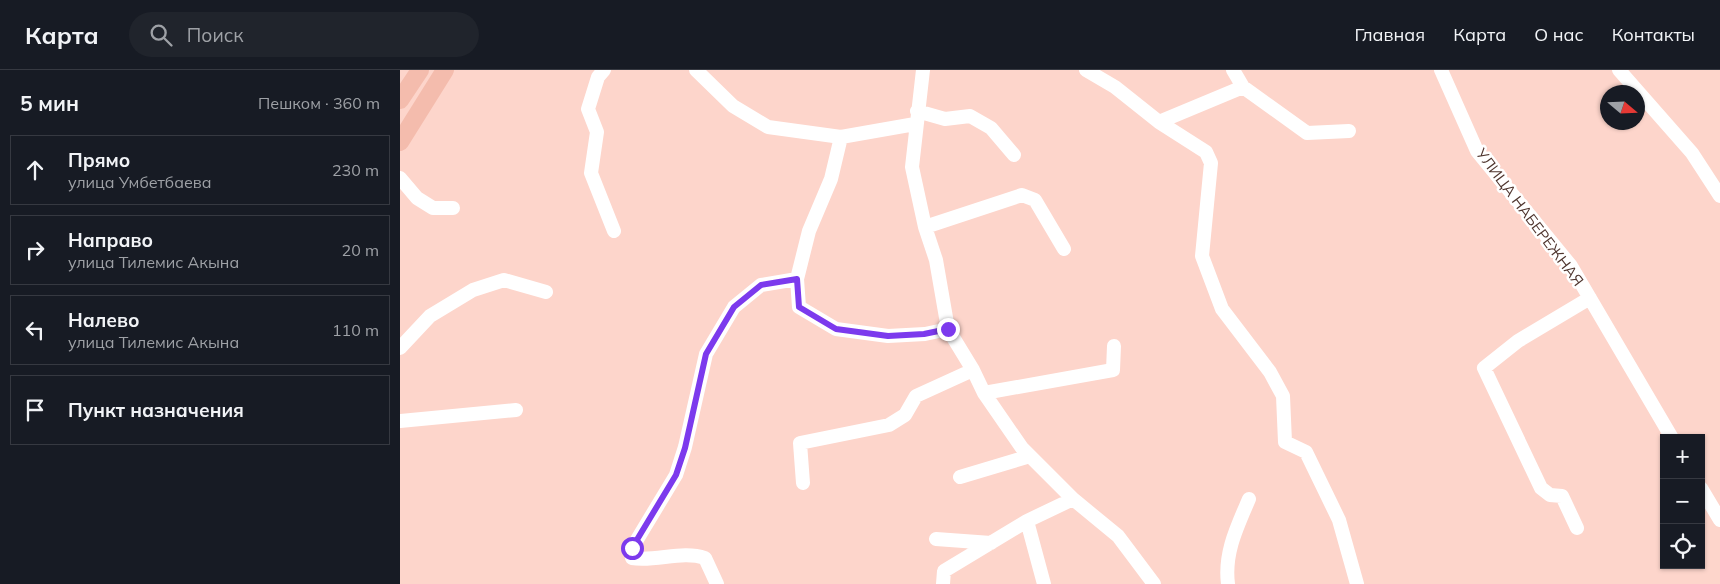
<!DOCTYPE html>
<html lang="ru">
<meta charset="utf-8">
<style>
body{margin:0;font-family:Mulish,sans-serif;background:#20242c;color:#f1f3f6}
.controls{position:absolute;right:15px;bottom:15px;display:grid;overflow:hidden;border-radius:0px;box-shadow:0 1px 4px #0004}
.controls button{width:45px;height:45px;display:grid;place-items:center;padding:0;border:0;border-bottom:1px solid #363941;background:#171b24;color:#f1f3f6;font:25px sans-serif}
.compass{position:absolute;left:1200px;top:15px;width:45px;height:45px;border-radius:50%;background:#171b24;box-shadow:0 1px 4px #0004;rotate:109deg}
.stop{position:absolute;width:15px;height:15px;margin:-11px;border:4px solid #7c3aed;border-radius:50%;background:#fff}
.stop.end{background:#7c3aed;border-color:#fff;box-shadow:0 1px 5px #0008}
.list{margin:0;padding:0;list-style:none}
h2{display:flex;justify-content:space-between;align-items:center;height:65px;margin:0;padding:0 20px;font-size:21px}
h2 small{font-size:16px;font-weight:400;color:#9ea1a6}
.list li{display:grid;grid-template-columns:32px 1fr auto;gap:15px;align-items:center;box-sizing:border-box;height:70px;margin:0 10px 10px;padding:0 10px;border:1px solid #363941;border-radius:0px}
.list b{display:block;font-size:19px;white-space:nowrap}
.list p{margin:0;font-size:16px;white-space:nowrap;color:#9ea1a6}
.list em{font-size:16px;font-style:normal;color:#9ea1a6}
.icon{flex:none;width:28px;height:28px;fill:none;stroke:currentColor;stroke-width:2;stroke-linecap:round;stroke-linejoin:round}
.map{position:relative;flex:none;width:1320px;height:514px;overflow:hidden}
header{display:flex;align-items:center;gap:30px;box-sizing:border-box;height:70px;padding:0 25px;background:#171b24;border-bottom:1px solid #363941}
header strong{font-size:24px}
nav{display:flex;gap:28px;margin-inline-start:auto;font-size:18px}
.search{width:350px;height:45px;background:#20242c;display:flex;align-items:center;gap:12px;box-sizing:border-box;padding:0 18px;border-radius:28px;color:#9ea1a6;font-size:19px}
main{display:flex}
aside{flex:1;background:#171b24}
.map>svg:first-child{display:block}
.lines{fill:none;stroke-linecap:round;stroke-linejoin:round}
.minor{stroke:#fff;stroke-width:14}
.major{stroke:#f4bcad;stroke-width:18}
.route{stroke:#7c3aed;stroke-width:6}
.labels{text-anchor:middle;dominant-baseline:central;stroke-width:5;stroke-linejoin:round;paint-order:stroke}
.street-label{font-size:15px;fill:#4f352e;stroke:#fff}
</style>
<header>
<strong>Карта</strong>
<div class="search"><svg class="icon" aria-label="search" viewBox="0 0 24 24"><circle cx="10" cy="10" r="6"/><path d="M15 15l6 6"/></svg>Поиск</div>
<nav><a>Главная</a><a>Карта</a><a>О нас</a><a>Контакты</a></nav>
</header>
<main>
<aside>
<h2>5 мин<small>Пешком · 360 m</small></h2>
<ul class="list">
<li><svg class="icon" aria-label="ahead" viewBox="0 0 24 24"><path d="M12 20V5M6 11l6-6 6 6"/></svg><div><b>Прямо</b><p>улица Умбетбаева</p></div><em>230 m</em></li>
<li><svg class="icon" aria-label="right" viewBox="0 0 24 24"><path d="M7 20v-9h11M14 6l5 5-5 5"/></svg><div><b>Направо</b><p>улица Тилемис Акына</p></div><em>20 m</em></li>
<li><svg class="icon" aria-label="left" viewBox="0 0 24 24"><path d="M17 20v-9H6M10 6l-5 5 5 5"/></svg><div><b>Налево</b><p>улица Тилемис Акына</p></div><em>110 m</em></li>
<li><svg class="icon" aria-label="arrive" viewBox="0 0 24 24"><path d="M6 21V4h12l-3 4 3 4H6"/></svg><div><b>Пункт назначения</b></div></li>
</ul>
</aside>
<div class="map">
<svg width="1320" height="514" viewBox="0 0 1320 514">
<rect width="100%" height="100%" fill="#fdd5cb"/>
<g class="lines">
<path class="minor" d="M204 0 198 7 188 39 197 62 191 103 214 161
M296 0 333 36 368 57 441 67
M523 0 512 97 525 157 536 190 548 259 573 300 584 323 622 378 673 429 718 466 754 514
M686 0 715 17 759 52 806 82 811 93 802 186 822 239 870 302 883 326 885 372 906 382 939 450 957 514
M833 0 843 17 907 63 949 61
M1041 0 1077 81 1171 196 1272 368
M1219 0 1292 83 1320 126
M517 41 545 49 570 46 591 58 614 85
M759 52 843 17
M515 54 441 67 431 109 409 161 397 209 399 237 436 259 488 266 525 264 548 259
M0 108 17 128 33 138H53
M525 157 622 125 635 130 664 179
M0 278 30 246 73 220 104 210 146 222
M584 323 713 300 714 276
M0 351 116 340
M560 407 630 386
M403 413 400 373 489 355 505 345 516 326 573 300
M1301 418 1320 450
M627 451 644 514
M1177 458 1162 426 1150 425 1141 418 1084 298 1118 271 1190 228
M536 469 591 473
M317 514 305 488C282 480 256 492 232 488V478L276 405 285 377 306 284 334 237 361 215 397 209
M543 514 544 501 627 451 673 429
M828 514C824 483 837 457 849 429"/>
<path class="major" d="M0 30 20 0
M0 72 45 0"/>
</g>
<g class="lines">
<path class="route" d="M232 478 276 405 285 378 306 284 334 237 361 215 397 209 399 237 436 259 488 266 524 264 548 259"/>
</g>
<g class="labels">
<g class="street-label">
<text transform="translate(1130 147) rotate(53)">УЛИЦА НАБЕРЕЖНАЯ</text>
</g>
</g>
</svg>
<div class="controls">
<button>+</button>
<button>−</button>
<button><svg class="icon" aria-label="locate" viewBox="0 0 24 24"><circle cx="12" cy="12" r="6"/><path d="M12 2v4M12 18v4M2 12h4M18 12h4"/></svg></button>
</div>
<svg class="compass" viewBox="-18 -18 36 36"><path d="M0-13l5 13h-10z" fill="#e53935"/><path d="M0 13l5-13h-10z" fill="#9ea1a6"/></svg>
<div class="stop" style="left:232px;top:478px"></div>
<div class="stop end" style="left:548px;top:259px"></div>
</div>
</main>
